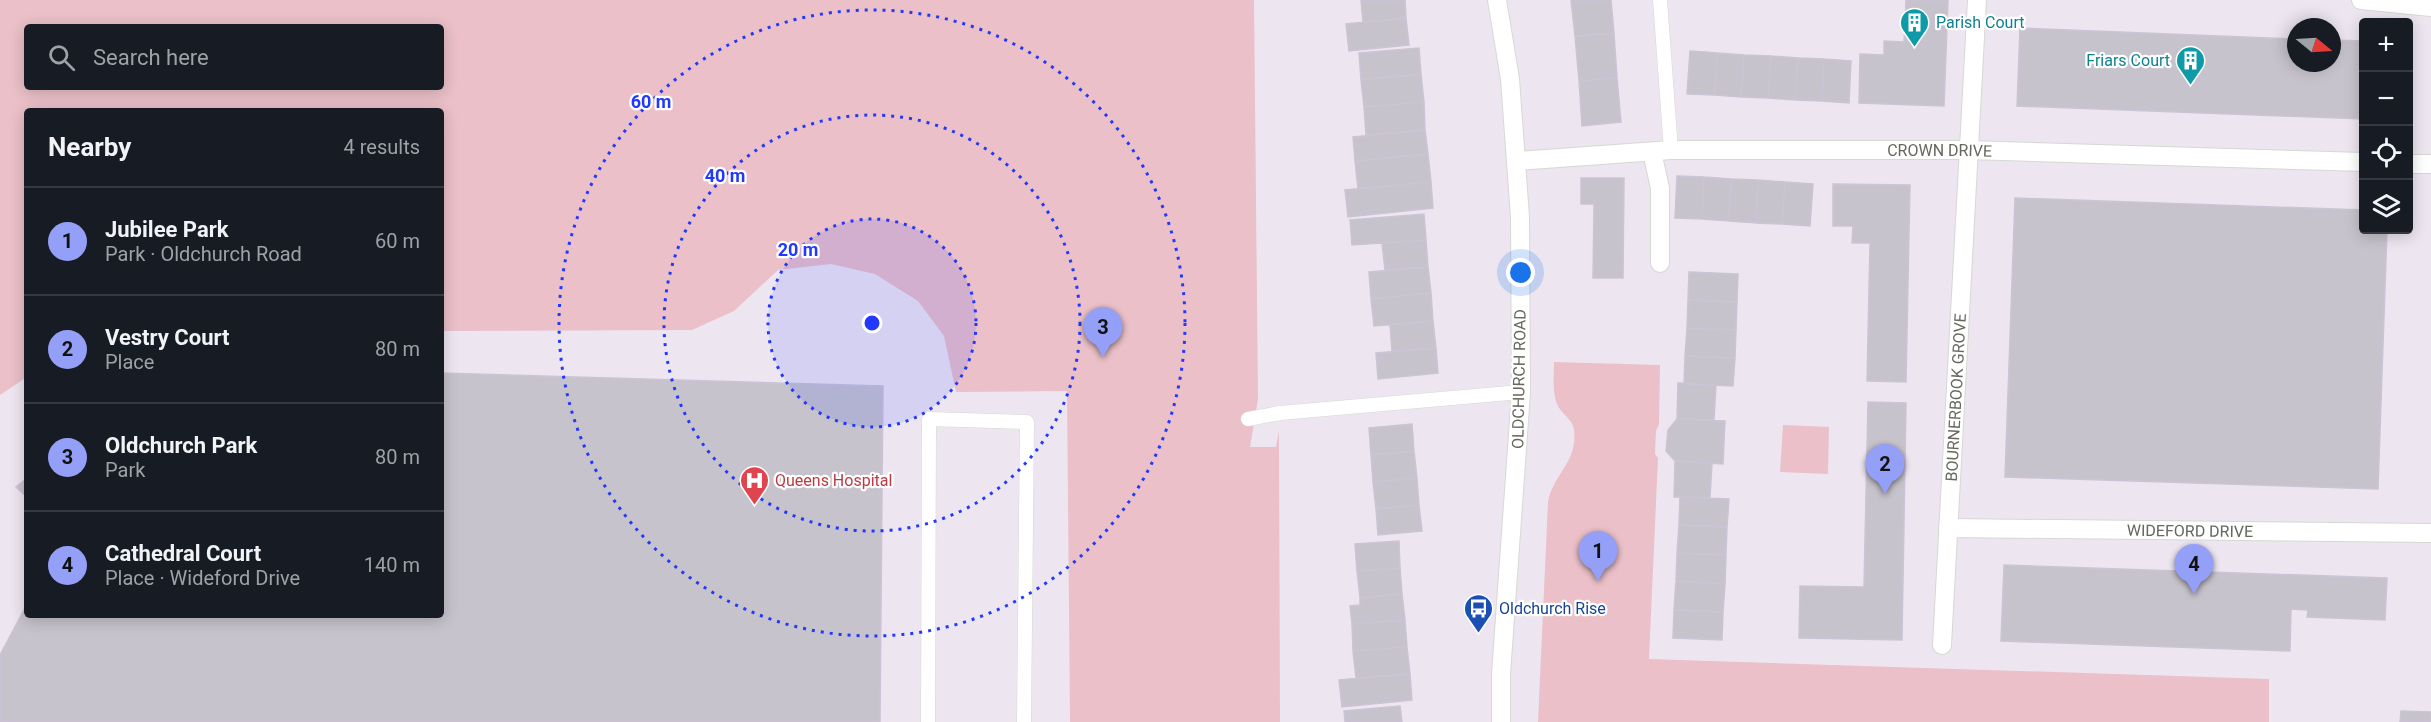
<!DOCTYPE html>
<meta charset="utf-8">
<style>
body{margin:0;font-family:Roboto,sans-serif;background:#242831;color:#f1f3f6}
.controls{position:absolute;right:18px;top:18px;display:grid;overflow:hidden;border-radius:6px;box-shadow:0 3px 15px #0003}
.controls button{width:54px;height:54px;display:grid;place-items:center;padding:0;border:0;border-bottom:2px solid #363941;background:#171b24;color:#f1f3f6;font:30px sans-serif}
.compass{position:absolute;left:2287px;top:18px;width:54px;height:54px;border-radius:50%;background:#171b24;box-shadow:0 3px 15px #0003;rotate:108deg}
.you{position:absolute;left:1521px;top:273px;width:21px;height:21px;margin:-15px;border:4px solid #fff;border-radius:50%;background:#1a73e8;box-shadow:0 0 0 9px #1a73e833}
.badge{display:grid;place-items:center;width:39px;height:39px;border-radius:50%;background:#949ff8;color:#111;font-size:20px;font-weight:700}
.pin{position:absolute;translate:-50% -50px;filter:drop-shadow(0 2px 3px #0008)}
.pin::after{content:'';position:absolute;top:32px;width:21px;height:18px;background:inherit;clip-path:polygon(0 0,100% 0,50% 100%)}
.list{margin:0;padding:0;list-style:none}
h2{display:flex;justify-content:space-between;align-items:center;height:78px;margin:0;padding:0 24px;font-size:26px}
h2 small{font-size:20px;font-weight:400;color:#9ea1a6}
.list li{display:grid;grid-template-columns:39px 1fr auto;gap:18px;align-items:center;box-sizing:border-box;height:108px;padding:0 24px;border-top:2px solid #363941}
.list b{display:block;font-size:22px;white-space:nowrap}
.list p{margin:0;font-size:20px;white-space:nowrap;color:#9ea1a6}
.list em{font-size:20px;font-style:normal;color:#9ea1a6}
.icon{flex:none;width:33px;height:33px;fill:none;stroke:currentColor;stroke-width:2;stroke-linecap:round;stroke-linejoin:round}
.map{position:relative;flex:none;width:2431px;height:722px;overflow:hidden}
.search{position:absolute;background:#171b24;box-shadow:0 3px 15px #0003;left:24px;top:24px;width:420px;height:66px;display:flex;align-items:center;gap:15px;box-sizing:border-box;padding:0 21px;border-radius:6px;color:#9ea1a6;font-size:22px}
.panel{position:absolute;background:#171b24;box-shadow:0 3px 15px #0003;left:24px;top:108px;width:420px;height:510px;border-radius:6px}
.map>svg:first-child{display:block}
.green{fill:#ebc0c8;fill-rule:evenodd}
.building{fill:#c7c3cc;stroke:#cdc3d7;stroke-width:1.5}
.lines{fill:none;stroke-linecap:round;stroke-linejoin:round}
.lane-casing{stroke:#d5d9d1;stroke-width:15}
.street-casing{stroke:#d5d9d1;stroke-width:20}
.secondary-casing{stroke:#d6dad0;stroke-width:20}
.lane{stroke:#fff;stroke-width:14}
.street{stroke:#fff;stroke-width:18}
.secondary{stroke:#fff;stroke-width:18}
.ring{fill:none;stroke:#2239fb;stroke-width:3;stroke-dasharray:3 6}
.labels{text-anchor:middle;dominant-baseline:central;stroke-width:4.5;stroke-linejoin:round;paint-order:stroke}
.culture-label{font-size:16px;fill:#0d838f;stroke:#fff;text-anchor:start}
.street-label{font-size:16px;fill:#64685d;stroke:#fff}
.health-label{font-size:16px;fill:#be3a42;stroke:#fff;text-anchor:start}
.transit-label{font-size:16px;fill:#164399;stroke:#fff;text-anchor:start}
.centre{fill:#2239fb;stroke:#fff;stroke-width:3}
.ring-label{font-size:18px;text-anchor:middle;font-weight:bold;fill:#2239fb;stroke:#fff;stroke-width:4.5;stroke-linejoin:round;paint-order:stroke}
</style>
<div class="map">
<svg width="2431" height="722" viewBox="0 0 2431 722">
<rect width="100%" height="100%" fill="#ede6f1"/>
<path class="green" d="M0 0H1254L1258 399 1250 447H1276L1279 431 1280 722H1070L1067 391 956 392 944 336 918 301 875 274 831 264 778 270 734 311 692 330 441 331V111H27V377L0 395ZM27 27H441V87H27Z
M1554 362 1660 365 1659 424 1656 431 1655 454 1658 458 1649 659 2269 679V722H1538L1548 502C1553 474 1578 462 1574 430 1573 419 1561 414 1557 404 1552 392 1554 375 1554 362Z
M1783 425 1829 427 1828 474 1780 472Z"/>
<path class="building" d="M1361 0H1405L1406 18 1363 22Z
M1571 0H1611L1614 33 1575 36Z
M1906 0H1948L1944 106 1859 103 1860 54 1884 55V41L1904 42Z
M1406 18 1409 45 1349 51 1346 24Z
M2020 28 2296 39V63H2332V40L2364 41V119L2017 106Z
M1614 33 1617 78 1579 81 1575 36Z
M1419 48 1421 74 1361 80 1359 53Z
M1690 51 1717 53 1715 95 1687 94Z
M1717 53 1744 55 1741 97 1715 95Z
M1744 55 1771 56 1768 98 1741 97Z
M1771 56 1798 58 1795 100 1768 98Z
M1798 58 1824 59 1822 101 1795 100Z
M1824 59 1851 61 1849 103 1822 101Z
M1421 74 1424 102 1364 107 1361 80Z
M1617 78 1621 122 1582 126 1579 81Z
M1424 102 1425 130 1366 135 1364 107Z
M1425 130 1428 154 1355 161 1353 137Z
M1428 154 1431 182 1358 189 1355 161Z
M1677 176 1704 177 1702 219 1675 218Z
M1704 177 1731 179 1729 221 1702 219Z
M1581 178H1624L1623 278H1593L1594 204H1581Z
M1731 179 1758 180 1756 223 1729 221Z
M1758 180 1785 182 1782 224 1756 223Z
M1431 182 1433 208 1348 217 1345 190Z
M1785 182 1813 184 1810 226 1782 224Z
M1833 184 1910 185 1906 382 1867 381 1870 243H1852L1853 226H1833Z
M2015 198 2364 210V230H2387L2378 489 2005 477Z
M1424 214 1426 240 1352 245 1350 220Z
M1426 240 1428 267 1385 270 1382 243Z
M1428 267 1431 293 1371 299 1369 272Z
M1689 272 1738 274 1737 302 1688 300Z
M1431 293 1433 321 1374 326 1371 299Z
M1688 300 1737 302 1736 330 1687 328Z
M1433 321 1436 348 1392 351 1390 325Z
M1687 328 1736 330 1735 358 1685 356Z
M1436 348 1438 373 1378 379 1376 353Z
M1685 356 1735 358 1733 386 1684 384Z
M441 373 883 386 880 722H0V655L27 604V615H441Z
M1678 383 1716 385 1714 420 1677 419Z
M1868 402 1906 403 1902 640 1799 638 1800 586 1864 587Z
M1677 419 1725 421 1723 464 1675 461 1666 451 1668 430Z
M1412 424 1414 451 1371 455 1369 428Z
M1414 451 1417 478 1373 482 1371 455Z
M1675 461 1712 463 1710 498 1674 497Z
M27 478V497L16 487Z
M1417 478 1419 505 1376 509 1373 482Z
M1680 497 1729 499 1727 527 1679 525Z
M1419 505 1422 531 1378 535 1376 509Z
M1679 525 1727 527 1726 555 1677 553Z
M1399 541 1400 568 1357 571 1355 544Z
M1677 553 1726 555 1725 584 1676 581Z
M2004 565 2387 578 2385 620 2307 617 2308 610 2291 609 2290 651 2001 641Z
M1400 568 1402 594 1360 598 1357 571Z
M1676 581 1725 584 1723 612 1674 610Z
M1402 594 1405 620 1352 624 1350 606 1360 605V598Z
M1674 610 1723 612 1722 640 1673 638Z
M1405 620 1407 647 1353 651 1352 624Z
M1407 647 1410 674 1356 678 1353 651Z
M1410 674 1412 700 1342 707 1339 680Z
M1400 706 1402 722H1345L1344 711Z
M2401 711 2431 712V722H2400Z"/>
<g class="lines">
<defs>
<path id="lane" d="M1660 0 1671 150
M1248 419 1280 413 1521 392
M928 722 929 419 1027 422 1024 722"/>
<g id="street">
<path d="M2361 0 2431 7"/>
<path d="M1652 152 1660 188V263"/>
<path id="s1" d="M1516 161 1671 150H1969L2364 162"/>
<path d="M2408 164H2431"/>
<path id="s2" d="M1948 528 2431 533"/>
<path id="s3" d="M1942 645 1977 0"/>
</g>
<path id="secondary" d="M1497 0 1510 79 1520 217 1521 392 1501 674V722"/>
</defs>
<use href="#lane" class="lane-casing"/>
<use href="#street" class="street-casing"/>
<use href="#secondary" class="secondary-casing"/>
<use href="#lane" class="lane"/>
<use href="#street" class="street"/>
<use href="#secondary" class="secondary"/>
</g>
<circle cx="872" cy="323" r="104" fill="#2239fb" fill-opacity=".12"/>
<g class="ring">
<circle cx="872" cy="323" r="104"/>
<circle cx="872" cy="323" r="208"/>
<circle cx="872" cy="323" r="313"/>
</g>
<defs>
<symbol id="building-pin" viewBox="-11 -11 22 30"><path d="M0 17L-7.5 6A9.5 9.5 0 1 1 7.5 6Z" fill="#0f9aa8" stroke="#fff"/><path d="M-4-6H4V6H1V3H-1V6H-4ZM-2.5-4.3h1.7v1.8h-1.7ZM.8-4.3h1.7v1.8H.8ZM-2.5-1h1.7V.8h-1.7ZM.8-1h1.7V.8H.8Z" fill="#fff"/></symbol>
<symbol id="hospital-pin" viewBox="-11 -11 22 30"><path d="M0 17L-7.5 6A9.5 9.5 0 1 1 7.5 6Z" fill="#e0444e" stroke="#fff"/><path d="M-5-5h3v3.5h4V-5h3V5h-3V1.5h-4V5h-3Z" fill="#fff"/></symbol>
<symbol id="bus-pin" viewBox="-11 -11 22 30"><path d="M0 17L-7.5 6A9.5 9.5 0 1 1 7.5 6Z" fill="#1a4fb4" stroke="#fff"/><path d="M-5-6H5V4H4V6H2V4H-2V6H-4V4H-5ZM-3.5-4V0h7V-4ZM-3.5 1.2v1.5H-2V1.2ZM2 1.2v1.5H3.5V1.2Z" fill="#fff"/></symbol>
</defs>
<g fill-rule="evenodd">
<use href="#building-pin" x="1898" y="6" width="33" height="45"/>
<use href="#building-pin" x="2174" y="44" width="33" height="45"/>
<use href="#hospital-pin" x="738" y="464" width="33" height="45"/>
<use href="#bus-pin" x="1462" y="592" width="33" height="45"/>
</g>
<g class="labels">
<g class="culture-label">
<text x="1936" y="22">Parish Court</text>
<text x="2170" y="60" text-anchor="end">Friars Court</text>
</g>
<g class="street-label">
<text stroke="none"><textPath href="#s1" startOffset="424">CROWN DRIVE</textPath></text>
<text transform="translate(1519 379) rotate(-89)">OLDCHURCH ROAD</text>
<text stroke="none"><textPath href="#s3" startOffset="248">BOURNERBOOK GROVE</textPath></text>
<text stroke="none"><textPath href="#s2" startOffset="242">WIDEFORD DRIVE</textPath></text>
</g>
<g class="health-label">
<text x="775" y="480">Queens Hospital</text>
</g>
<g class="transit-label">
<text x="1499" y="608">Oldchurch Rise</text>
</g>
</g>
<circle cx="872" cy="323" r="9" class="centre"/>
<g class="ring-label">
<text x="651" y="108">60 m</text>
<text x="725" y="182">40 m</text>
<text x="798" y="256">20 m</text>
</g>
</svg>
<div class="controls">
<button>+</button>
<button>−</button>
<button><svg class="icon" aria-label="locate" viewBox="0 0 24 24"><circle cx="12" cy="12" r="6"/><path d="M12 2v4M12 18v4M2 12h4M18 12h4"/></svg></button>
<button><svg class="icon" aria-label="layers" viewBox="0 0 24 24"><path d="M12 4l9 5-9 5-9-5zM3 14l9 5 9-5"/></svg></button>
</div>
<svg class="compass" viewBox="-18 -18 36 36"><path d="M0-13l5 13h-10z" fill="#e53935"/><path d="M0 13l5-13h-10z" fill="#9ea1a6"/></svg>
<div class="you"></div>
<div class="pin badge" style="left:1598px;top:581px">1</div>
<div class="pin badge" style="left:1885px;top:494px">2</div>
<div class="pin badge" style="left:1103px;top:357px">3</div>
<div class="pin badge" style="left:2194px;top:594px">4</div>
<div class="search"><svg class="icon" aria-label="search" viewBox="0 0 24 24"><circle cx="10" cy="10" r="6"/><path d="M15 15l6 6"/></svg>Search here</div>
<section class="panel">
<h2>Nearby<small>4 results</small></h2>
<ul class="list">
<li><span class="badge">1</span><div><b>Jubilee Park</b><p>Park · Oldchurch Road</p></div><em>60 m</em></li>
<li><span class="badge">2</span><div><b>Vestry Court</b><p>Place</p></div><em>80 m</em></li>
<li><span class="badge">3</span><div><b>Oldchurch Park</b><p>Park</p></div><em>80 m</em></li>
<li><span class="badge">4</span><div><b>Cathedral Court</b><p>Place · Wideford Drive</p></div><em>140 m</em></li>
</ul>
</section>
</div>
